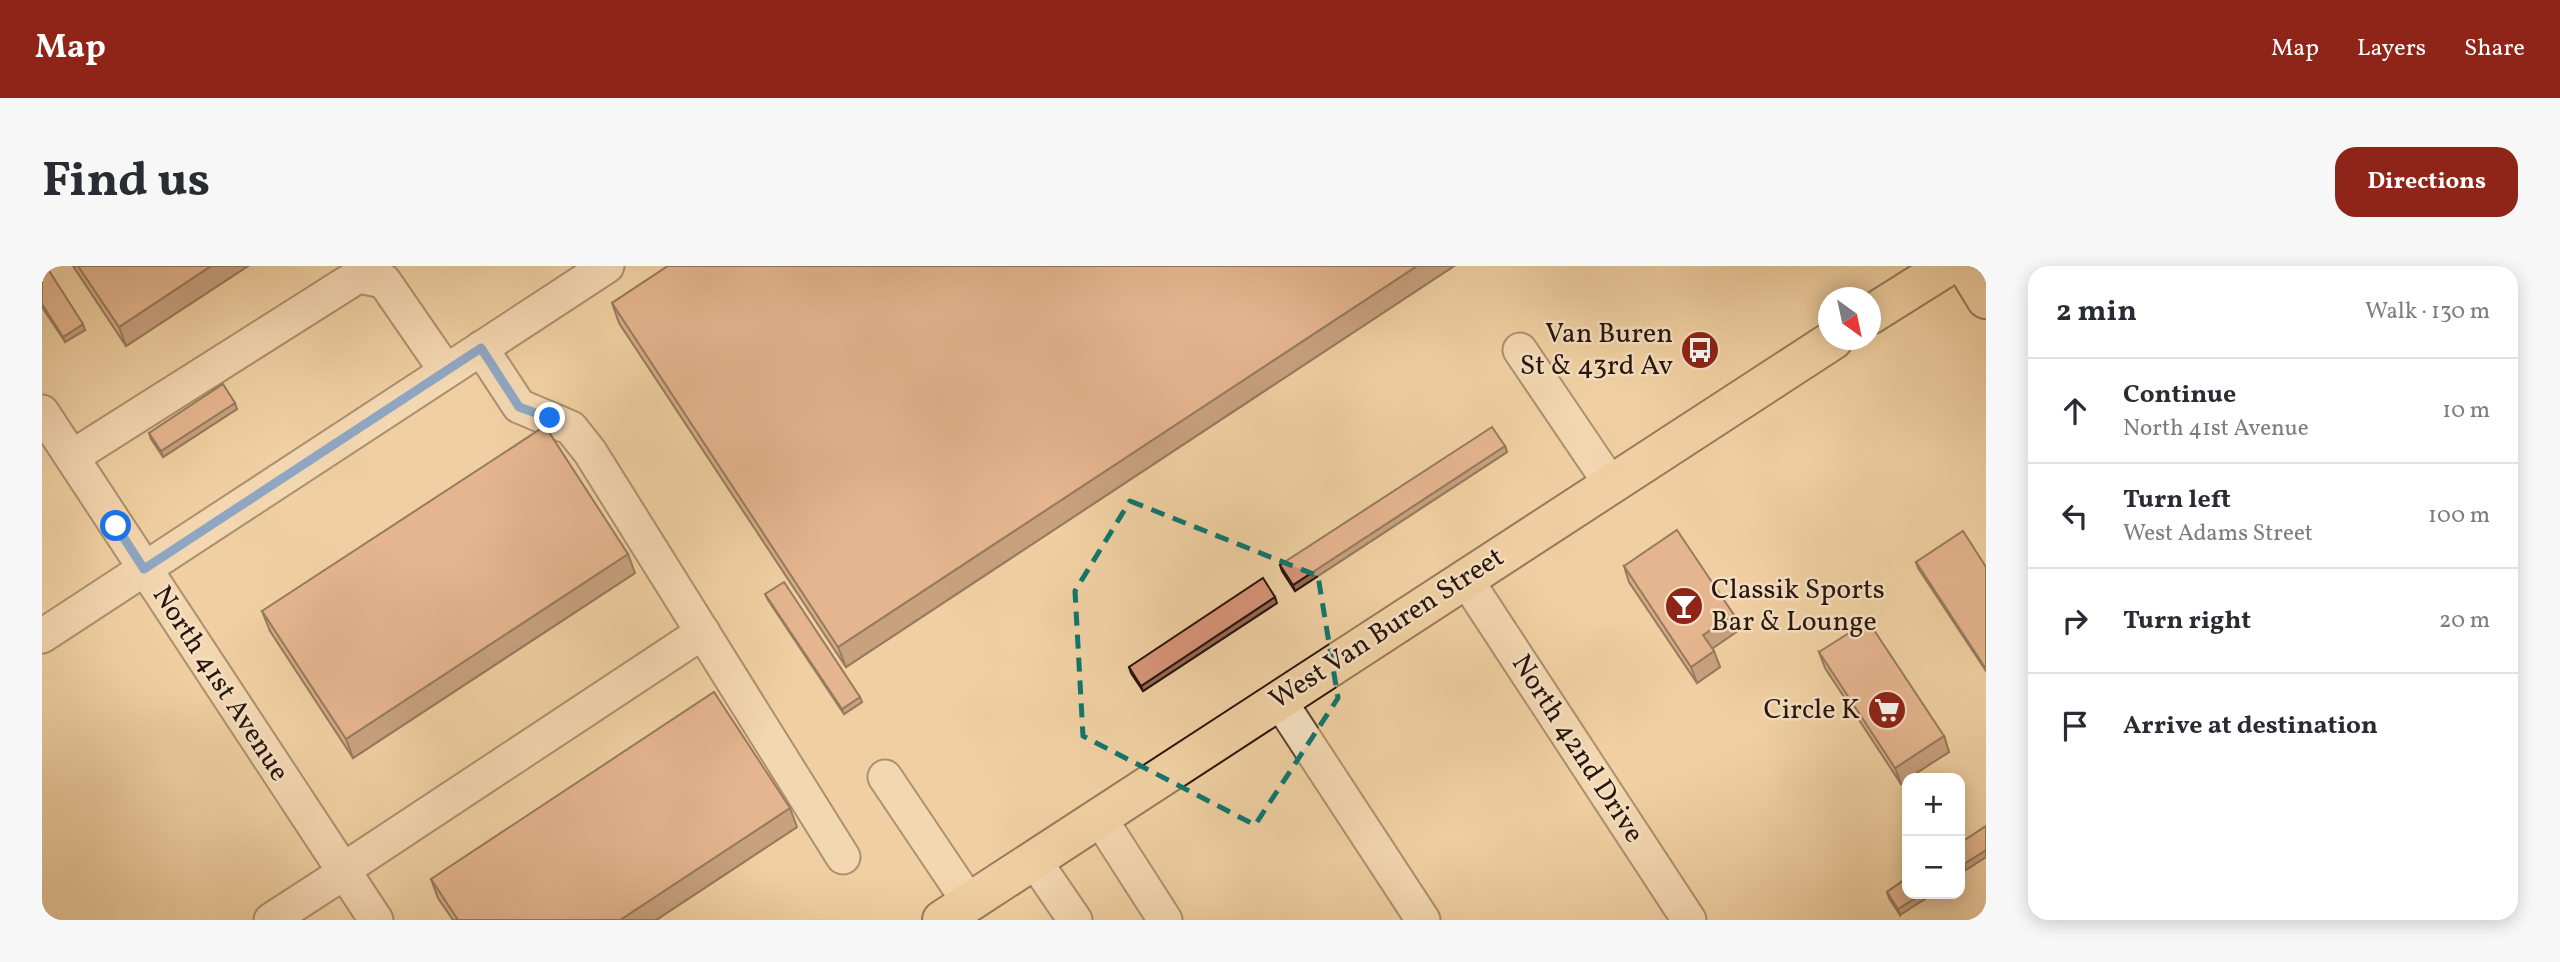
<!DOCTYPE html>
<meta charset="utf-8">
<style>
body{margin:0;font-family:Vollkorn,serif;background:#f7f7f7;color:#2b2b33}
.controls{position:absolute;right:21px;bottom:21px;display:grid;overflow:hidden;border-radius:14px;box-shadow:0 4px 18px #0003}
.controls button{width:63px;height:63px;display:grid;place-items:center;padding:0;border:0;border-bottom:2px solid #e1e1e2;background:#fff;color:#2b2b33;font:35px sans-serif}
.compass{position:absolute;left:1776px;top:21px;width:63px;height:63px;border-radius:50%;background:#fff;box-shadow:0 4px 18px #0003;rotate:147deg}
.stop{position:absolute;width:21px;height:21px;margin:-16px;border:5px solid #1a73e8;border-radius:50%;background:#fff}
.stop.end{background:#1a73e8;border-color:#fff;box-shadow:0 2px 7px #0008}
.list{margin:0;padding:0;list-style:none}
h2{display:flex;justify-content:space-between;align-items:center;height:91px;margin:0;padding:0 28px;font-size:30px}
h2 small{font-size:23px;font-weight:400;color:#7c7c81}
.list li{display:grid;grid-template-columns:46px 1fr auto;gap:21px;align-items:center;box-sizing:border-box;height:105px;padding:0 28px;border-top:2px solid #e1e1e2}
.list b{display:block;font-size:26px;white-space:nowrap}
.list p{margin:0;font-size:23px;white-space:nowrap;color:#7c7c81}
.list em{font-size:23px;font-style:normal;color:#7c7c81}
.icon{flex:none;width:38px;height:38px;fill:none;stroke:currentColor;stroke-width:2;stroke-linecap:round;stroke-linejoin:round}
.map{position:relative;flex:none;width:1944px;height:654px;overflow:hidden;border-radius:21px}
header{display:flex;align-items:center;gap:42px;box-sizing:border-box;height:98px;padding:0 35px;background:#8f2418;color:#fff}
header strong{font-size:33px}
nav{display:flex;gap:38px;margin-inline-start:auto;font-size:24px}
.intro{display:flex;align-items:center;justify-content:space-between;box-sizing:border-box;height:168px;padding:0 42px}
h1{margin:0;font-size:49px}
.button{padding:18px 32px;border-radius:21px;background:#8f2418;color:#fff;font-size:24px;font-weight:700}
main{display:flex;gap:42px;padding:0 42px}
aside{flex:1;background:#fff;border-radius:21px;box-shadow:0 4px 18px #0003}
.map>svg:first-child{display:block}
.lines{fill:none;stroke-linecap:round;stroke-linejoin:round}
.minor-casing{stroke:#5b4431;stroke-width:37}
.major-casing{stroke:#29150b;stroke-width:42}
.minor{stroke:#f5e0c3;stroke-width:33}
.major{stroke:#f0d0a3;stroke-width:38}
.wall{fill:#ba8068;stroke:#29150b;stroke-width:2}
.shaded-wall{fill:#976855;stroke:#29150b;stroke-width:2}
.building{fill:#d89579;stroke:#29150b;stroke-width:2}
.route{stroke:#1a73e8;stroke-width:9}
.marked{fill:none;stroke:#0f766e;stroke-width:5;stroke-dasharray:14 9;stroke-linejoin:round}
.labels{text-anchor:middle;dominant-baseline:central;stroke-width:5;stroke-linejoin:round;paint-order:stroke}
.poi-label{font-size:28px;fill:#29150b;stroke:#f5e0c3;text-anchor:end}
.street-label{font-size:28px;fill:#29150b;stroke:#f5e0c3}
</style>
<header>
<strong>Map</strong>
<nav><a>Map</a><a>Layers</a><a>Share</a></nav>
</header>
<div class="intro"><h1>Find us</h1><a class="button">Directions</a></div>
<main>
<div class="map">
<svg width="1944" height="654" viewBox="0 0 1944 654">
<rect width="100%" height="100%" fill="#f0d0a3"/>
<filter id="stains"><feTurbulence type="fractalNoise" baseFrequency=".00286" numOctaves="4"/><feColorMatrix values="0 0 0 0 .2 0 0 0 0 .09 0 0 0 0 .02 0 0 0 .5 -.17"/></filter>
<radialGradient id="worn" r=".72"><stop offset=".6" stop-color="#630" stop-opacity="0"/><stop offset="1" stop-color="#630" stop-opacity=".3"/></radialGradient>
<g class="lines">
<defs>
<path id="minor" d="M439 82 477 140 529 162 548 186 801 591
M1478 84 1568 217
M0 146 334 654
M30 191 316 10 342 15 404 105
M1423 312 1647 654
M0 370 565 0
M1237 434 1381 654
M843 511 927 636
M1057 551 1123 654
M992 594 1033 654
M301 604 661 366
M229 654 303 606"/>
<path id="major" d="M1924 0 1944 33
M1828 49 1906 0
M900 654 1791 74"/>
</defs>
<use href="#minor" class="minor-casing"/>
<use href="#major" class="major-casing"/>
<use href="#minor" class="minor"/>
<use href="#major" class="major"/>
</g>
<path class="wall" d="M0 0 43 64 23 76 0 41Z
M31 0H206L84 80Z
M626 0H1412L804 401 577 57 570 37Z
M195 143 121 191 109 173 107 167Z
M1463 180 1465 186 1253 325 1240 305 1238 299Z
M1874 296 1944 301V405L1876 302Z
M1582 300 1692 349 1697 364 1670 382 1678 401 1655 417 1587 316Z
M593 307 311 492 228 365 220 345Z
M723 328 820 436 802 448 726 334Z
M1235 337 1101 425 1089 407 1087 401Z
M1777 386 1902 470 1907 486 1865 512V513L1859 518 1783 402Z
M755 561 614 654H411L396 632 389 613Z
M1865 612 1858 649 1847 632 1845 626Z"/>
<path class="shaded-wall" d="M169 0H206L84 80 77 61Z
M1375 0H1412L804 401 796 381Z
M41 58 43 64 23 76 21 71Z
M1668 75 1670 81 1656 89 1654 84Z
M193 137 195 143 121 191 119 185Z
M1463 180 1465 186 1253 325 1251 319Z
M586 288 593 307 311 492 304 473Z
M1233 331 1235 337 1101 425 1099 420Z
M1692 349 1697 364 1667 385 1661 369Z
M1672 385 1678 401 1655 417 1649 401Z
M818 431 820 436 802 448 800 443Z
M1902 470 1907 486 1867 512H1865V513L1859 518 1853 502Z
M748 542 755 561 614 654H578Z
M1944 584V591L1924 604 1922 598Z
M1880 628H1891L1858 649 1856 643Z"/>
<path class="building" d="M0 0H4L41 58 21 71 0 38Z
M36 0H169L77 61Z
M626 0H1375L796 381 570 37Z
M1665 70 1668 75 1654 84 1651 79Z
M181 118 193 137 119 185 107 167Z
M503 160 586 288 304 473 220 345Z
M1450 161 1463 180 1251 319 1238 299Z
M1635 264 1692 349 1661 369 1672 385 1649 401 1582 300Z
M1921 265 1944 301V403L1874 296Z
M1221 312 1233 331 1099 420 1087 401Z
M742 316 818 431 800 443 723 328Z
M1826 355 1902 470 1853 502 1777 386Z
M672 426 748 542 578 654H416L389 613Z
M1944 560V584L1922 598 1918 593V577Z
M1865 612V628H1880L1856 643 1845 626Z"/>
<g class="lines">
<path class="route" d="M74 260 102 303 439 82 477 141 508 152"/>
</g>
<path d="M0 0H1944V654H0ZM1088 235 1276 310 1296 432 1213 559 1041 470 1033 325Z" fill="#f0d0a3" fill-opacity=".55" fill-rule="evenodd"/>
<path class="marked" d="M1088 235 1276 310 1296 432 1213 559 1041 470 1033 325Z"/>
<defs>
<symbol id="bus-disc" viewBox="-11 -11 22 22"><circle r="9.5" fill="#8f2418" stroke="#f5e0c3"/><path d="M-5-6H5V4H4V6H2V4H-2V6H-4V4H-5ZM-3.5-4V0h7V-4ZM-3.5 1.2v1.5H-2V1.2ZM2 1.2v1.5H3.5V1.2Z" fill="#fff"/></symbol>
<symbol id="bar-disc" viewBox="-11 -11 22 22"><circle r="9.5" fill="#8f2418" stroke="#f5e0c3"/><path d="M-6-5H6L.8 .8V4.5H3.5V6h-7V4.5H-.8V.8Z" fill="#fff"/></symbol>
<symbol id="supermarket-disc" viewBox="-11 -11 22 22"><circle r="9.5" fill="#8f2418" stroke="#f5e0c3"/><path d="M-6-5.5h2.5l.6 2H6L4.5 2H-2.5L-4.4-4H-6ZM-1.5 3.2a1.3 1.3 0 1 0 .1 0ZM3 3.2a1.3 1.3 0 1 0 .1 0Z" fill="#fff"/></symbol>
</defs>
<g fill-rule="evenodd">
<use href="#bus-disc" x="1636" y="62" width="44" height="44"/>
<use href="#bar-disc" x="1620" y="318" width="44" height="44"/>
<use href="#supermarket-disc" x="1823" y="422" width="44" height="44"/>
</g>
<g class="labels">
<g class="poi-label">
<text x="1631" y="68">Van Buren<tspan x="1631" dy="32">St &amp; 43rd Av</tspan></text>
<text x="1669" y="324" text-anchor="start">Classik Sports<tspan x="1669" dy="32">Bar &amp; Lounge</tspan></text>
<text x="1818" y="444">Circle K</text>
</g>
<g class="street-label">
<text transform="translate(1345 363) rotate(-33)">West Van Buren Street</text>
<text transform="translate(178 418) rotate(57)">North 41st Avenue</text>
<text transform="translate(1535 483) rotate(57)">North 42nd Drive</text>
</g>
</g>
<rect width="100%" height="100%" filter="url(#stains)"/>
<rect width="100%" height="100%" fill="url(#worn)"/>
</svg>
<div class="controls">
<button>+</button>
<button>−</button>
</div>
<svg class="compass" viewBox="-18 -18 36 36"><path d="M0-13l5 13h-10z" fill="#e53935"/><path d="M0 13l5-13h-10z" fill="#7c7c81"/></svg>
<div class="stop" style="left:74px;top:260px"></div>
<div class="stop end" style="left:508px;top:152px"></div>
</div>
<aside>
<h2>2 min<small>Walk · 130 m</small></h2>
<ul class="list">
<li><svg class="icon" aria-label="ahead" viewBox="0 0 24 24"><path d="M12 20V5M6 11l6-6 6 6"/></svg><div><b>Continue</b><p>North 41st Avenue</p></div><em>10 m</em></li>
<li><svg class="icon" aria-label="left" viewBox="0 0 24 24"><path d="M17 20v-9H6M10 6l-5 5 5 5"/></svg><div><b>Turn left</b><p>West Adams Street</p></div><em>100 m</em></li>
<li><svg class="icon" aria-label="right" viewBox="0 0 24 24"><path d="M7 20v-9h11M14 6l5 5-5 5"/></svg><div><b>Turn right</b></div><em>20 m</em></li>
<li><svg class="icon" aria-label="arrive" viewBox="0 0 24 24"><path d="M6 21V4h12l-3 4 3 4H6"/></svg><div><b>Arrive at destination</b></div></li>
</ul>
</aside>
</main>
